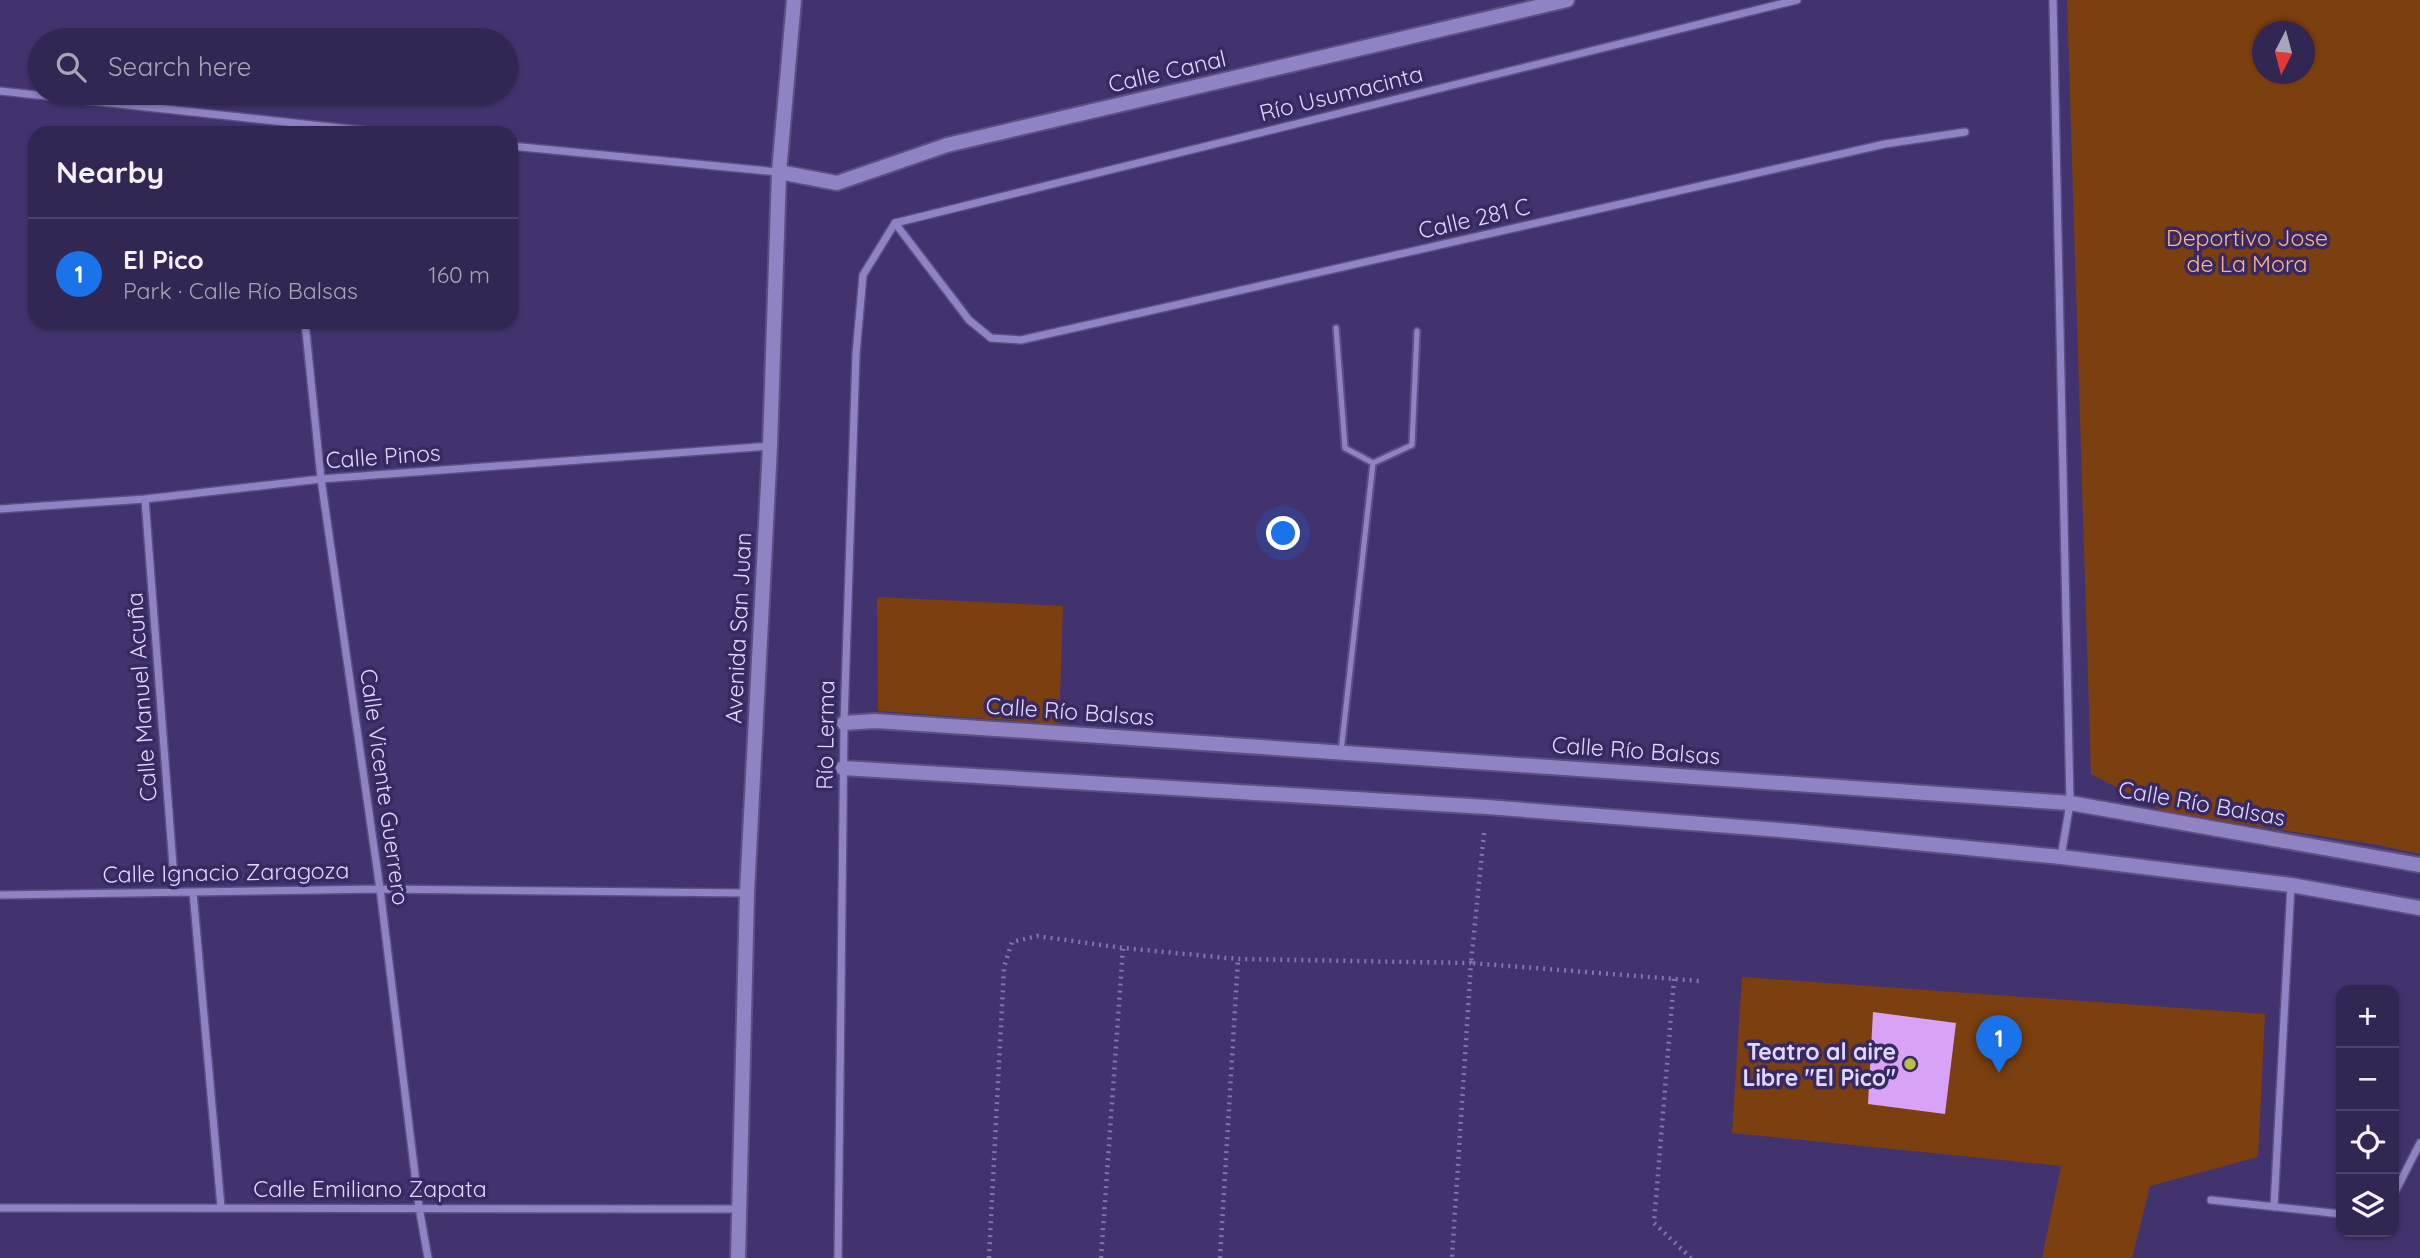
<!DOCTYPE html>
<meta charset="utf-8">
<style>
body{margin:0;font-family:Quicksand,sans-serif;background:#3a2e59;color:#f1f3f6}
.controls{position:absolute;right:21px;bottom:21px;display:grid;overflow:hidden;border-radius:14px;box-shadow:0 2px 5px #0004}
.controls button{width:63px;height:63px;display:grid;place-items:center;padding:0;border:0;border-bottom:2px solid #4d4369;background:#322652;color:#f1f3f6;font:35px sans-serif}
.compass{position:absolute;left:2252px;top:21px;width:63px;height:63px;border-radius:50%;background:#322652;box-shadow:0 2px 5px #0004;rotate:186deg}
.you{position:absolute;left:1284px;top:534px;width:24px;height:24px;margin:-18px;border:5px solid #fff;border-radius:50%;background:#1a73e8;box-shadow:0 0 0 10px #1a73e833}
.badge{display:grid;place-items:center;width:46px;height:46px;border-radius:50%;background:#1a73e8;color:#fff;font-size:23px;font-weight:700}
.pin{position:absolute;translate:-50% -58px;filter:drop-shadow(0 2px 4px #0008)}
.pin::after{content:'';position:absolute;top:37px;width:24px;height:21px;background:inherit;clip-path:polygon(0 0,100% 0,50% 100%)}
.list{margin:0;padding:0;list-style:none}
h2{display:flex;justify-content:space-between;align-items:center;height:91px;margin:0;padding:0 28px;font-size:30px}
h2 small{font-size:23px;font-weight:400;color:#a8a5b8}
.list li{display:grid;grid-template-columns:46px 1fr auto;gap:21px;align-items:center;box-sizing:border-box;height:112px;padding:0 28px;border-top:2px solid #4d4369}
.list b{display:block;font-size:26px;white-space:nowrap}
.list p{margin:0;font-size:23px;white-space:nowrap;color:#a8a5b8}
.list em{font-size:23px;font-style:normal;color:#a8a5b8}
.icon{flex:none;width:38px;height:38px;fill:none;stroke:currentColor;stroke-width:2;stroke-linecap:round;stroke-linejoin:round}
.map{position:relative;flex:none;width:2420px;height:1258px;overflow:hidden}
.search{position:absolute;background:#322652;box-shadow:0 2px 5px #0004;left:28px;top:28px;width:490px;height:77px;display:flex;align-items:center;gap:18px;box-sizing:border-box;padding:0 24px;border-radius:38px;color:#a8a5b8;font-size:26px}
.panel{position:absolute;background:#322652;box-shadow:0 2px 5px #0004;left:28px;top:126px;width:490px;height:203px;border-radius:21px}
.map>svg:first-child{display:block}
.green{fill:#7c3f0f;fill-rule:evenodd}
.building{fill:#d8a2f6}
.lines{fill:none;stroke-linecap:round;stroke-linejoin:round}
.lane-casing{stroke:#5d4f81;stroke-width:9}
.street-casing{stroke:#5d4f81;stroke-width:10}
.secondary-casing{stroke:#5d4f81;stroke-width:18}
.path{stroke:#8075a7;stroke-width:4.5;stroke-dasharray:2 5;stroke-linecap:butt}
.lane{stroke:#9083c4;stroke-width:5}
.street{stroke:#9083c4;stroke-width:7}
.secondary{stroke:#9083c4;stroke-width:14}
.poi-dot{fill:#b8c146;stroke:#382962;stroke-width:2.5}
.labels{text-anchor:middle;dominant-baseline:central;stroke-width:7;stroke-linejoin:round;paint-order:stroke}
.street-label{font-size:23px;fill:#dfd9fd;stroke:#382962}
.park-label{font-size:23px;fill:#f8b68c;stroke:#382962}
.poi-label{font-size:23px;font-weight:bold;fill:#dfd9fd;stroke:#382962;text-anchor:end}
</style>
<div class="map">
<svg width="2420" height="1258" viewBox="0 0 2420 1258">
<rect width="100%" height="100%" fill="#42336e"/>
<path class="green" d="M2067 0H2420V854L2378 845 2164 812 2091 774ZM2262 32H2304V74H2262Z
M877 597 1063 606 1059 724 878 711Z
M1742 977 2265 1014 2258 1157 2150 1186 2132 1258H2042L2061 1166 1732 1133Z"/>
<path class="building" d="M1873 1012 1956 1023 1945 1114 1868 1104Z"/>
<g class="lines">
<defs>
<path id="lane" d="M1336 328 1345 448 1373 463 1341 752
M1373 463 1412 445 1417 331"/>
<path id="street" d="M2053 0 2070 803 2061 857
M0 91 386 133
M511 146 778 172
M895 223 969 320 991 338 1021 340 1885 144 1965 132
M895 223 1797 0
M305 322 321 479 380 889 419 1207 428 1258
M145 499 175 892
M0 509 145 499 321 479 770 446
M193 892 221 1207
M0 895 380 889 747 893
M2394 1194 2420 1143
M2211 1200 2341 1214
M2274 1207 2291 885
M0 1208 739 1209
M838 1258 844 723 856 354 863 275 895 223"/>
<path id="secondary" d="M779 172 837 183 947 145 1567 0
M844 723 875 721 1057 733 2070 803 2420 865
M843 768 1487 807 1792 831 2061 857 2291 885 2420 908
M738 1258 747 893 770 446 779 172 794 0"/>
</defs>
<use href="#lane" class="lane-casing"/>
<use href="#street" class="street-casing"/>
<use href="#secondary" class="secondary-casing"/>
<path class="path" d="M1484 833 1471 963 1700 981
M1674 979 1654 1223 1691 1258
M989 1258 1004 967 1012 942 1037 936 1123 948 1238 959 1471 963 1452 1258
M1101 1258 1123 948
M1220 1258 1238 959"/>
<use href="#lane" class="lane"/>
<use href="#street" class="street"/>
<use href="#secondary" class="secondary"/>
</g>
<circle class="poi-dot" cx="1910" cy="1064" r="7"/>
<g class="labels">
<g class="street-label">
<text transform="translate(1167 71) rotate(-13)">Calle Canal</text>
<text transform="translate(1341 93) rotate(-14)">Río Usumacinta</text>
<text transform="translate(1474 218) rotate(-13)">Calle 281 C</text>
<text transform="translate(383 456) rotate(-4)">Calle Pinos</text>
<text transform="translate(738 628) rotate(-87)">Avenida San Juan</text>
<text transform="translate(141 697) rotate(-94)">Calle Manuel Acuña</text>
<text transform="translate(1070 711) rotate(4)">Calle Río Balsas</text>
<text transform="translate(825 735) rotate(-89)">Río Lerma</text>
<text transform="translate(1636 750) rotate(4)">Calle Río Balsas</text>
<text transform="translate(385 787) rotate(82)">Calle Vicente Guerrero</text>
<text transform="translate(2202 803) rotate(10)">Calle Río Balsas</text>
<text transform="translate(226 872) rotate(-1)">Calle Ignacio Zaragoza</text>
<text x="370" y="1188">Calle Emiliano Zapata</text>
</g>
<g class="park-label">
<text x="2247" y="237">Deportivo Jose<tspan x="2247" dy="26">de La Mora</tspan></text>
</g>
<g class="poi-label">
<text x="1896" y="1051">Teatro al aire<tspan x="1896" dy="26">Libre "El Pico"</tspan></text>
</g>
</g>
</svg>
<div class="controls">
<button>+</button>
<button>−</button>
<button><svg class="icon" aria-label="locate" viewBox="0 0 24 24"><circle cx="12" cy="12" r="6"/><path d="M12 2v4M12 18v4M2 12h4M18 12h4"/></svg></button>
<button><svg class="icon" aria-label="layers" viewBox="0 0 24 24"><path d="M12 4l9 5-9 5-9-5zM3 14l9 5 9-5"/></svg></button>
</div>
<svg class="compass" viewBox="-18 -18 36 36"><path d="M0-13l5 13h-10z" fill="#e53935"/><path d="M0 13l5-13h-10z" fill="#a8a5b8"/></svg>
<div class="you"></div>
<div class="pin badge" style="left:1999px;top:1073px">1</div>
<div class="search"><svg class="icon" aria-label="search" viewBox="0 0 24 24"><circle cx="10" cy="10" r="6"/><path d="M15 15l6 6"/></svg>Search here</div>
<section class="panel">
<h2>Nearby<small></small></h2>
<ul class="list">
<li><span class="badge">1</span><div><b>El Pico</b><p>Park · Calle Río Balsas</p></div><em>160 m</em></li>
</ul>
</section>
</div>
